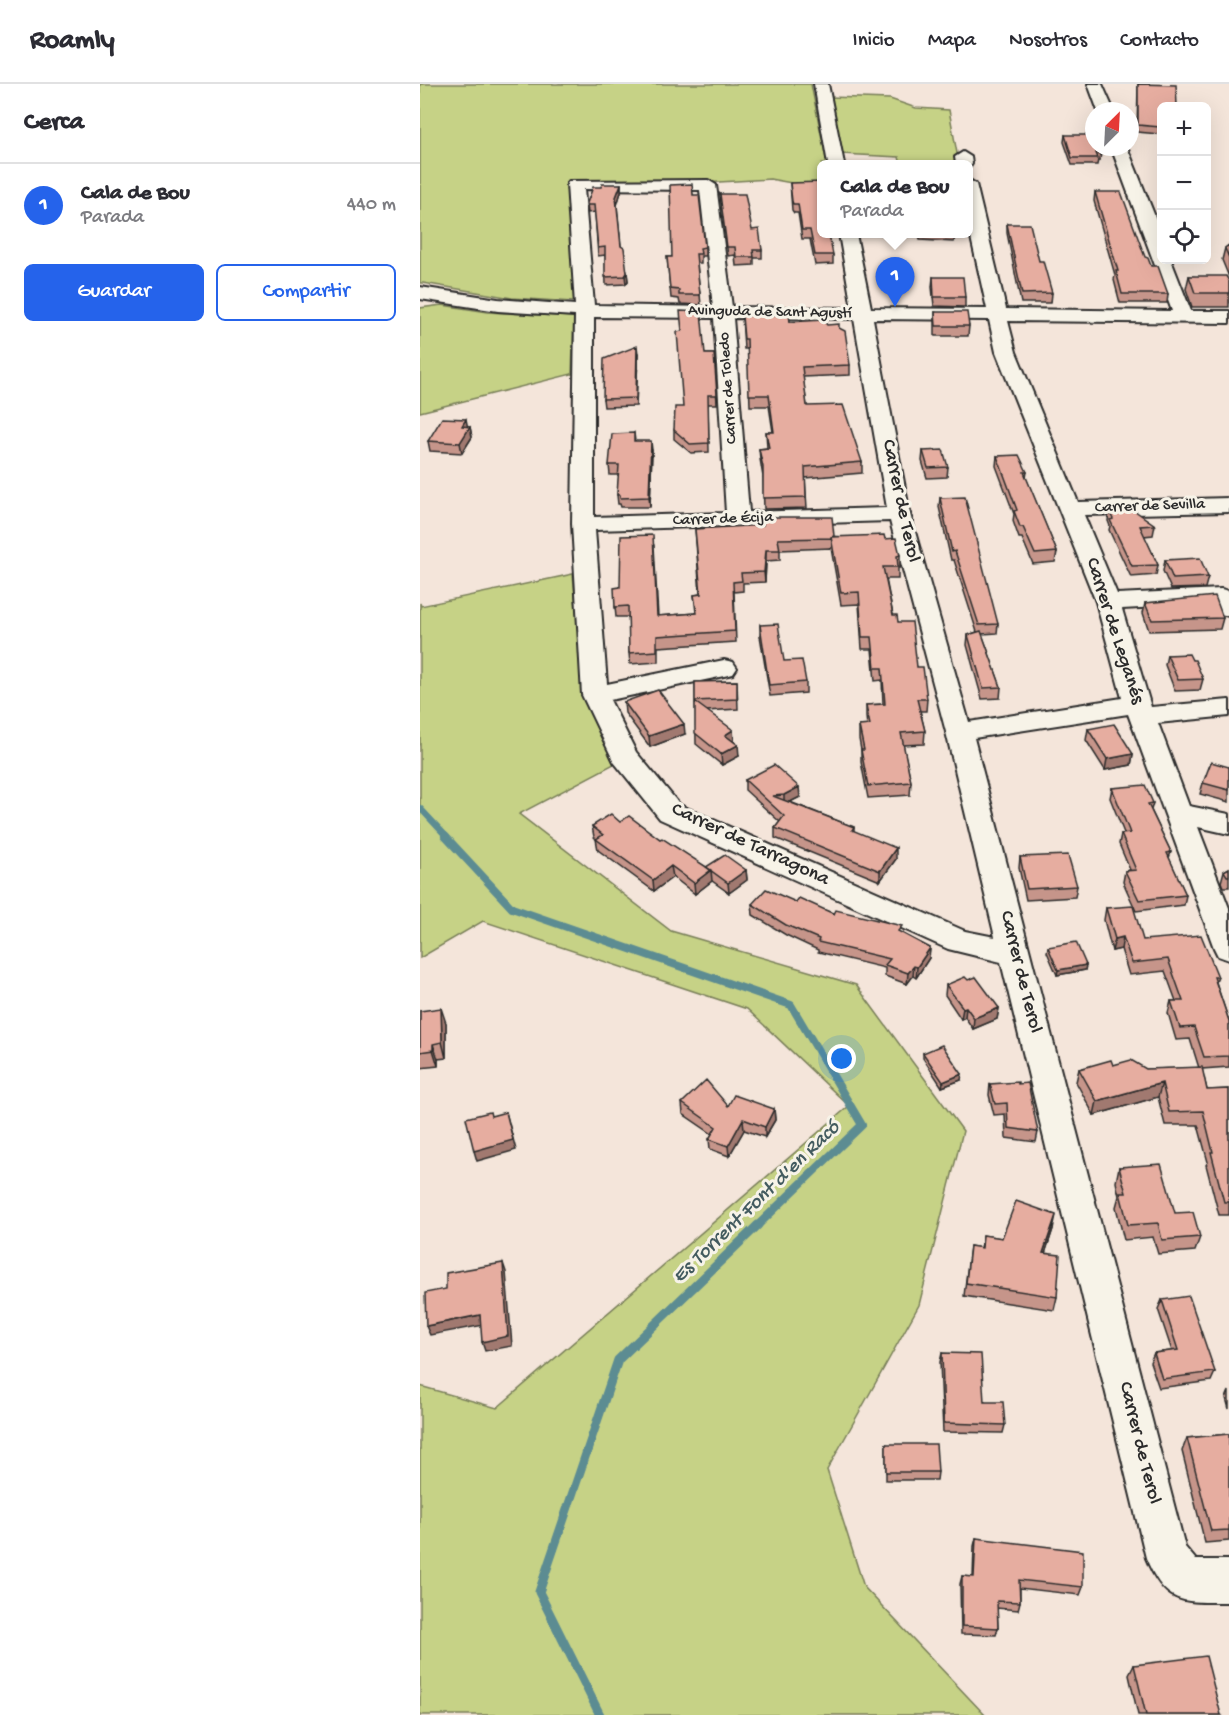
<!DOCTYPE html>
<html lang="es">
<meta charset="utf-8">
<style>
body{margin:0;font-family:"Gochi Hand",sans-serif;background:#f7f7f7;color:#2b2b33}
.controls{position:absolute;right:18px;top:18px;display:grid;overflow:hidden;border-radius:9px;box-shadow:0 6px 24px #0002}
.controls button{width:54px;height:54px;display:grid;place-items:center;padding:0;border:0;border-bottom:2px solid #e1e1e2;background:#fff;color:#2b2b33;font:30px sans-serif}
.compass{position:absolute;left:665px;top:18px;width:54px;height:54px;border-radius:50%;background:#fff;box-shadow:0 6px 24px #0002;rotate:24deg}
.you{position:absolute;left:422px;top:975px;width:21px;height:21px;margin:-15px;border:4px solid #fff;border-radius:50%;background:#1a73e8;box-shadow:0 0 0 9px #1a73e833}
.badge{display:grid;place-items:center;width:39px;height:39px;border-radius:50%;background:#2563eb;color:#fff;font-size:20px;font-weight:700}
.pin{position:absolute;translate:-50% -50px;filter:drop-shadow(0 2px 3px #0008)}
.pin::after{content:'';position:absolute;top:32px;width:21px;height:18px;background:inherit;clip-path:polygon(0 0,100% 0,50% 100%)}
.popup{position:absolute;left:397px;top:76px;width:156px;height:78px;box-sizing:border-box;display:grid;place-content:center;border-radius:9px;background:#fff;filter:drop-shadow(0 2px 4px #0005);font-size:20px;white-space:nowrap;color:#7c7c81}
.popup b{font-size:22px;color:#2b2b33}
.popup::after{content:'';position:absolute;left:50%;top:100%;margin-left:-12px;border:12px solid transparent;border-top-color:#fff}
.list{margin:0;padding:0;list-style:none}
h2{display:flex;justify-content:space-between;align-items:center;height:78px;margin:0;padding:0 24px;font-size:26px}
h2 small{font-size:20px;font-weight:400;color:#7c7c81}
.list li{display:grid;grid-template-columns:39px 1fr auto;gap:18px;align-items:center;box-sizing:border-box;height:84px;padding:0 24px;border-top:2px solid #e1e1e2}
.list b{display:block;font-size:22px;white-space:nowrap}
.list p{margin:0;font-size:20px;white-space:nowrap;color:#7c7c81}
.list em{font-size:20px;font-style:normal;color:#7c7c81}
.actions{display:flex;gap:12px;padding:18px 24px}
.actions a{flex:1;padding:14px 0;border:2px solid #2563eb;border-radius:9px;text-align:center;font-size:21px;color:#2563eb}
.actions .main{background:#2563eb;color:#fff}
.icon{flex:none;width:33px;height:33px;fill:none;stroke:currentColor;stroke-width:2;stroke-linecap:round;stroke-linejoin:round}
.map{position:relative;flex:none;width:809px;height:1631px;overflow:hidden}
header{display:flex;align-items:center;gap:36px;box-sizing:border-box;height:84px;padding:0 30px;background:#fff;border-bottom:2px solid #e1e1e2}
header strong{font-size:28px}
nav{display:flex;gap:33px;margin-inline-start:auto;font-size:21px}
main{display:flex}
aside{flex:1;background:#fff}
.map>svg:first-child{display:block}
.green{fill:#c6d286;stroke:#787e58;stroke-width:1.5}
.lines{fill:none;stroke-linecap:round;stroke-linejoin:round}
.stream-far2{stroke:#5c8c92;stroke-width:6}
.stream-far1{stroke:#5c8c92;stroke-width:8}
.stream{stroke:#5c8c92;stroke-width:9}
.minor-casing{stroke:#2b2b2b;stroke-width:4}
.minor{fill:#f7f3e8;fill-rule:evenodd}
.wall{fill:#c6958a;stroke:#2b2b2b;stroke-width:1.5}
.shaded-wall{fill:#a17970;stroke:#2b2b2b;stroke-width:1.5}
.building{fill:#e6ada0;stroke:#2b2b2b;stroke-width:1.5}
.labels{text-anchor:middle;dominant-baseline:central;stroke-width:6;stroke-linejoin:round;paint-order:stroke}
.far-street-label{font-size:16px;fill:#2b2b2b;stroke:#f7f3e8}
.street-label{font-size:20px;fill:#2b2b2b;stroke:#f7f3e8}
.water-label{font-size:21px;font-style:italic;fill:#435b5f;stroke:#f7f3e8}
</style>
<header>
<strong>Roamly</strong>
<nav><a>Inicio</a><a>Mapa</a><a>Nosotros</a><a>Contacto</a></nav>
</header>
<main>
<aside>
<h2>Cerca<small></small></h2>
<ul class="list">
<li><span class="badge">1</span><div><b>Cala de Bou</b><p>Parada</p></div><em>440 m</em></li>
</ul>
<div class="actions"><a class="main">Guardar</a><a>Compartir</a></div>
</aside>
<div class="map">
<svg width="809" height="1631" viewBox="0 0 809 1631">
<rect width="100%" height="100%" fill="#f4e5da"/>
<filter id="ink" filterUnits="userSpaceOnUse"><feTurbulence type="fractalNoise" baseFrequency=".0167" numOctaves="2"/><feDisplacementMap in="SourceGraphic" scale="12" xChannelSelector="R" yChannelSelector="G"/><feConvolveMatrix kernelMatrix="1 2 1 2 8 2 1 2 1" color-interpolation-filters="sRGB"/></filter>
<g filter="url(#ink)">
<path class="green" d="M0 0H391L407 80H402L401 100H377L350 95 282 99 148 97 154 218 92 214 3 199H0Z
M409 13 470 15 496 24 529 26 539 80H481L479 73 421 70Z
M22 221 68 228 154 233 152 290 0 328V224Z
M153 490 164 615 194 680 99 730 251 847 436 901 543 1047 499 1221 407 1386 444 1503 565 1631H0V1302L77 1324 429 1022 327 925 63 837 0 874V519L1 522Z"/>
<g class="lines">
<path class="stream-far2" d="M0 724 27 753"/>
<path class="stream-far1" d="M25 752 92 824 371 921 442 1041 337 1142"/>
<path class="stream" d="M180 1631 119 1508 198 1276 338 1141"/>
<defs>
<path id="minor" d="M394 0H408L424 80H408Z
M668 0H682L694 27H678Z
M691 63H707L742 150V176H751L771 227H809V239L588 237 596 268 658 418 809 414V428L664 431 697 510 801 505 809 507V532L800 530 794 520 702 525 731 623 809 616V632L738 639 769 722 809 730V750L778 743 809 824V876L798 872 794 864 708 630 554 654 765 1463 776 1476H809V1518C763 1518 746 1522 726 1474L581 878 528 865 240 735 194 678 162 611 152 440 155 232 78 227 0 215V203L78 215 155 221 147 100 149 97 288 96 296 101 312 223 432 224 419 150H436L451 224 567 225 548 140V95L556 100 586 225 752 227ZM164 105 280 106 293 223 174 221ZM174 233 294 234 306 429 174 433ZM313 234 434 235 467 424 329 428ZM453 235 569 236 576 268 676 518 702 614 549 638 490 430ZM470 437 526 648 575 853 545 847 260 721 216 668 190 616 304 592 313 590 317 584 313 578 304 576 187 600 175 446Z
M543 68 551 73 552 80 550 83 548 80H536L535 73Z"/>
</defs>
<use href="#minor" class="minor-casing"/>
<use href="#minor" class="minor"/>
</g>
<path class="wall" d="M718 0 741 22V37H740L739 50 717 48Z
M645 51 681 69 680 76H678L677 81H652L644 58Z
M370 99 402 150 413 171V180L395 181 390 155H382L378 129H374L372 126Z
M201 100V108L197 121 201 162 207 189 208 197 206 200 186 201 185 171 178 172 175 128 168 129 167 119 181 103Z
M675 108 731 182 748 210 747 219H700L694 196 695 191 674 117Z
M300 110 332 146 342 166V174H334V181L316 182 315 171 308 172Z
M273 111 285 163V172H281V179H277L281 221 260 220 259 215 251 214 247 173H252Z
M587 140 619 177 632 209 631 219H601L587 149Z
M499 150H535L534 158 500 156Z
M809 161V193L802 176 805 164Z
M769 192 809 197V223H772L766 205Z
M513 193 545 213V223L514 222 512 203Z
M515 228 549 242 548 252H515Z
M322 232 370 238 430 281V291L383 293 387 322 442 378V389L385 394 387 424 344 425 343 393 340 375 339 365 347 364 346 348H353L349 322H330L328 265H324Z
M218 270 216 322 184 323 183 315Z
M285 270H294L297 320H288L289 368 271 369 254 355V346Z
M48 343H50L52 353 42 369 10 367 8 357Z
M214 349 215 357 232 366 230 423H201L200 420H198L197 411 199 391H190L189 381Z
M503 367 528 383 527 393 507 394 502 377Z
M577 372 607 388 606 394 637 468 635 478 613 480 602 454H599L593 437 594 430 576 382Z
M520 414 578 540 577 549 562 550 581 603 580 614 562 615 547 561 548 551 557 548 534 476H531L519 423Z
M689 427 735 441 733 451 724 452 738 481 736 491 711 493 689 446 690 442 688 437Z
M275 445 465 455 480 471V484H478V495H466L473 531 478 538 497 583 507 615 506 627H500L505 647 504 660 483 661 491 698 490 711 448 714 441 678V666L439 655V642H447L446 633V621L463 620 462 596 455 597 452 565H442L439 520 421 521 411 464 360 466V476L346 477 345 498 323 499V507L314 508 316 558 238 563V578L210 580 209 569V533H196L195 523 200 503 234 462 238 532 276 529 274 511 280 510Z
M745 476 788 493 785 504 751 505 743 487Z
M725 519 803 534 800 545 729 547 723 529Z
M340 541 364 577 386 598V609L350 612 340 552Z
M747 571 772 576 783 595 780 606 755 607 745 581Z
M317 597 318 625 287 627 314 657 319 672 302 681 276 660 275 598Z
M204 618 265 650 230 663 205 629Z
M668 645 713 670 711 681 685 686 666 656Z
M809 683V718L780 710 783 699Z
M325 696 380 713 370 718 434 743V747L476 775 460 797 355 754V744L360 738 325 706Z
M692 704 733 719 731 726 751 768 749 774 766 811 764 821 716 827 703 798 705 787 710 786 699 760 701 750 704 749 690 714Z
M200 738 240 755 286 783 326 786 327 796 309 809 292 797 275 810 253 793 234 807 178 766 176 755 174 753 172 742Z
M600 773 657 802 655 813 606 816 599 784Z
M809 784V803H803L801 798 804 787Z
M376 818 481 849 510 864 509 874 496 894 493 892 487 900 465 892V884L398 868V866L366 851 333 831 332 820Z
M686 824 723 856 798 893 796 898 809 937V983L782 985 787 1006 809 1005V1131H799L786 1081 788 1078 778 1041H745L738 1013 674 1031 656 998 659 985 693 981 726 985 779 984 770 955 756 956 748 929 751 917H756L745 887 709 891 701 865 692 867 684 836Z
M628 863 666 881 665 886 637 891 627 868Z
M548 896 579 924 577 935 553 945 545 933 541 935 525 911 526 901Z
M0 927 26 939V974L18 975V982L0 984Z
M503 969 541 996 522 1003 503 974Z
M570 1000 618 1048 616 1058 586 1054 585 1030 574 1031 569 1011Z
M262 1019 354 1025 355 1036 345 1053 324 1046 309 1072 290 1065 289 1055 292 1050 263 1030Z
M699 1083 755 1129 780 1153 775 1167 738 1170 733 1153 704 1156 696 1123 699 1112 696 1098Z
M633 1145 625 1169 637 1213 634 1226 544 1212 550 1162 561 1164 563 1151 582 1154Z
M742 1216 795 1288 791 1297 739 1304 730 1278 734 1269 752 1267 738 1225Z
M522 1269 585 1341 583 1349 523 1348 520 1278Z
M809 1307V1325L806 1314Z
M809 1350V1457L785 1459 762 1367 767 1354Z
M466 1360 518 1388 517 1396H466Z
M556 1454 663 1503 660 1511 600 1504V1518L598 1526 577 1524 578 1544 576 1551 541 1550 540 1500 542 1492 553 1493 554 1462Z
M714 1581 801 1631H718L709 1591Z"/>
<path class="shaded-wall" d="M201 100V108L197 121 196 113Z
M207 189 208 197 206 200 205 192Z
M217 262 218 270 216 322V314Z
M46 335 48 345 50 343 52 353 42 369 40 359 42 342Z
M231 357 232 366 230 423 229 413Z
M346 466V477L345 498 344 488Z
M264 640 265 650 230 663 229 652Z
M313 646 314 657 306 662 305 651Z
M318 661 319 672 302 681 301 670Z
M713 670 711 681 685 686 687 675Z
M379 703 380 713 364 721V711Z
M476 764V775L460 797V787Z
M251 782 253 793 234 807 233 796Z
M291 786 292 797 275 810 274 799Z
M326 786 327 796 309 809 308 799Z
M703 853 701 865 692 867 695 855Z
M510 864 509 874 496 894 497 883Z
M666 881 665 886 637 891 638 886Z
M494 882 493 892 487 900 488 889Z
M546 923 545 933 541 935 543 924Z
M21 924 26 939V974L22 958Z
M579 924 577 935 553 945 554 934Z
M13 960 18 975V982L13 966Z
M542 990 541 996 522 1003 523 998Z
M742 999 738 1013 674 1031 677 1017Z
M354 1025 355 1036 345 1053V1043Z
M86 1028 96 1066 57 1077 54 1067Z
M323 1035 324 1046 309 1072 308 1062Z
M636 1131 633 1145 621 1182 623 1169Z
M83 1179 86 1188 92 1262 65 1267 62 1258Z
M60 1231 64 1241 10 1251 6 1242Z"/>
<path class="building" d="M718 0 756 1 757 22H741V29H740V43L718 41Z
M645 51H674V63H679L681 69H676L678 74H652Z
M402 98V150H409L413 171H395L390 146H382L378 120H373L372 117 370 99Z
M182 100H201L196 113 201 162 204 164 207 189 205 192 185 193V163L178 164 174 121H167V119L173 103H181Z
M272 100 273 111H279L285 163 280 164 281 170H276L280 211H259V206L250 205 247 173H252L250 101Z
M675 108H701L725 173 728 174 731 182H738L748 210H702L696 187H698Z
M300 110H325L332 146 339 145 342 166H333L334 173H316L315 163H307Z
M587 140H610L619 177H623L632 209 602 210Z
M809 161V174L805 164Z
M769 192H806L809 197V209H775Z
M513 193H543L545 213H514Z
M260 227 281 228 285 270H294L297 311H288L289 359 270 360 254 346 255 323H263L257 248 262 247Z
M515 228H547L549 242H516Z
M369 230 370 238 403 236 407 241 419 240V244L425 247 430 281 382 283 387 322 423 321 442 378 385 383 386 413 343 414V383L339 365 349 364 346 348H354L349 311H329L327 255H324L322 232Z
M217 262 216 314 183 315 184 275Z
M22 334 46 335 42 342 50 343 40 359 8 357Z
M214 349V357H231L229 413 200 414V411H197L199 381H189L192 350Z
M523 366 528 383 508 384 503 367Z
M599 371 607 388H604L637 468 615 470 603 443H600L594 427 597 426 577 372Z
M545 413 578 540 559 541 535 467 532 468 520 414Z
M708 422 735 441 720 442 738 481 712 482 690 436 693 435 689 427Z
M344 433H412L414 452 411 453V454L358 455 360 466H346L344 488 321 489 322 497 313 498 315 547 237 552V567L209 569 208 522 195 523 194 504 200 503 201 452 233 451 237 532 277 529 274 511 281 510 275 445 343 441Z
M464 451 465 455 476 454 480 471 477 472 478 483H463L473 531H477L478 538H492L497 583H503L507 615H497L505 647 481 649 491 698 448 702 441 666H444L439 642 450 641 446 621 465 620 462 584H455L452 553H442L439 508 421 509 411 453Z
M780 474 788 493 753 495 745 476Z
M795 512 803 534 732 536 725 519Z
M358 540 364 577 382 576 386 598 349 601 340 541Z
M561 547 581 603 563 604 548 551Z
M769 570 772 576H775L783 595 758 596 747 571Z
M317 597V615L275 617V598Z
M238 606 264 640 229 652 204 618Z
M275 618 313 646 305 651 318 661 301 670 275 649Z
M694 640 713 670 687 675 668 645Z
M791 678 809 683V706L783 699Z
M354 681 379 703 364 711 353 712 434 743 432 746 476 764 460 787 355 744 364 732 325 696Z
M725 701 733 719 728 720 751 768 747 769 766 811 719 816 705 787 716 786 701 750 710 749 692 704Z
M191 730 200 738 209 732 240 755 242 754 291 786 274 799 251 782 233 796 176 755 183 751 172 742Z
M305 771 326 786 308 799 286 783Z
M648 771 657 802 607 805 600 773Z
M809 784V792H807L804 787Z
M346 805 376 818 379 814 414 830 416 826 482 842 478 847 510 864 497 883 494 882 488 889 465 881 470 875 398 858 399 855 366 841 332 820Z
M713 822 723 856 781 851 798 893H794L809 937V972L784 973 774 943 760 944 751 917H763L748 875 712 879 703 853 695 855 686 824Z
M656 858 666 881 638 886 628 863Z
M545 893 548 896 556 893 579 924 554 934 546 923 543 924 526 901Z
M21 924 22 958 13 960V966L0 968V927Z
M522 961 542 990 523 998 503 969Z
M691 976 693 981 711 976 726 985 782 983 787 1006 809 1005V1118H804L791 1068H793L783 1027 749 1028 742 999 677 1017 659 985Z
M286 996 308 1022 314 1011 354 1025 345 1043 323 1035 308 1062 289 1055 296 1043 262 1019Z
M598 998V1000L608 999 618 1048 588 1044 587 1019 575 1020 570 1000Z
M70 1028 71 1032 86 1028 93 1056 54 1067 46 1034Z
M741 1080 755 1129 773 1128 780 1153 742 1156 738 1139 708 1141 700 1109H706L699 1083Z
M596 1117 636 1131 623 1169 640 1171 637 1213 546 1199 550 1162 562 1164 563 1151 582 1154Z
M83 1179 88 1252 62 1258 60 1231 6 1242 5 1209 26 1205V1189Z
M769 1212 795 1288 742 1295 734 1269 758 1266 742 1216Z
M522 1269 561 1270 564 1318H583L585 1341 524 1339Z
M809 1350V1446L791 1447 767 1354Z
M466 1360H516L518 1388H466Z
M556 1454 663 1467V1503L599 1496 600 1518 577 1517 578 1544 542 1542V1492L554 1493Z
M786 1572 801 1631H726L714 1581Z"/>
</g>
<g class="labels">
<g class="far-street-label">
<text transform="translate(350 229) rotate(1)">Avinguda de Sant Agustí</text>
<text transform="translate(309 304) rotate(-94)">Carrer de Toledo</text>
<text transform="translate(730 423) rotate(-2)">Carrer de Sevilla</text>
<text transform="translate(303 436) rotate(-2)">Carrer de Écija</text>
</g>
<g class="street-label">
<text transform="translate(480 417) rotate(78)">Carrer de Terol</text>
<text transform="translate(694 547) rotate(72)">Carrer de Leganés</text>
<text transform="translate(330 761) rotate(25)">Carrer de Tarragona</text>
<text transform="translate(600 888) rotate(76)">Carrer de Terol</text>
<text transform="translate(719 1359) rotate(76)">Carrer de Terol</text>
</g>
<g class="water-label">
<text transform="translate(337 1119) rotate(-44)">Es Torrent Font d'en Racó</text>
</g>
</g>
</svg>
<div class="controls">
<button>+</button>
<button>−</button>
<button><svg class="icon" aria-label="locate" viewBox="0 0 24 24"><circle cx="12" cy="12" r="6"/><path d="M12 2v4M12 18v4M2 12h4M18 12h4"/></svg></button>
</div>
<svg class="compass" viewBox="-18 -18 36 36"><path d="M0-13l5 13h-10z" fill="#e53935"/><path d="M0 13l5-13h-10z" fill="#7c7c81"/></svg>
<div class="you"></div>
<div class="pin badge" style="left:475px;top:223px">1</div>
<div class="popup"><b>Cala de Bou</b>Parada</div>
</div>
</main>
